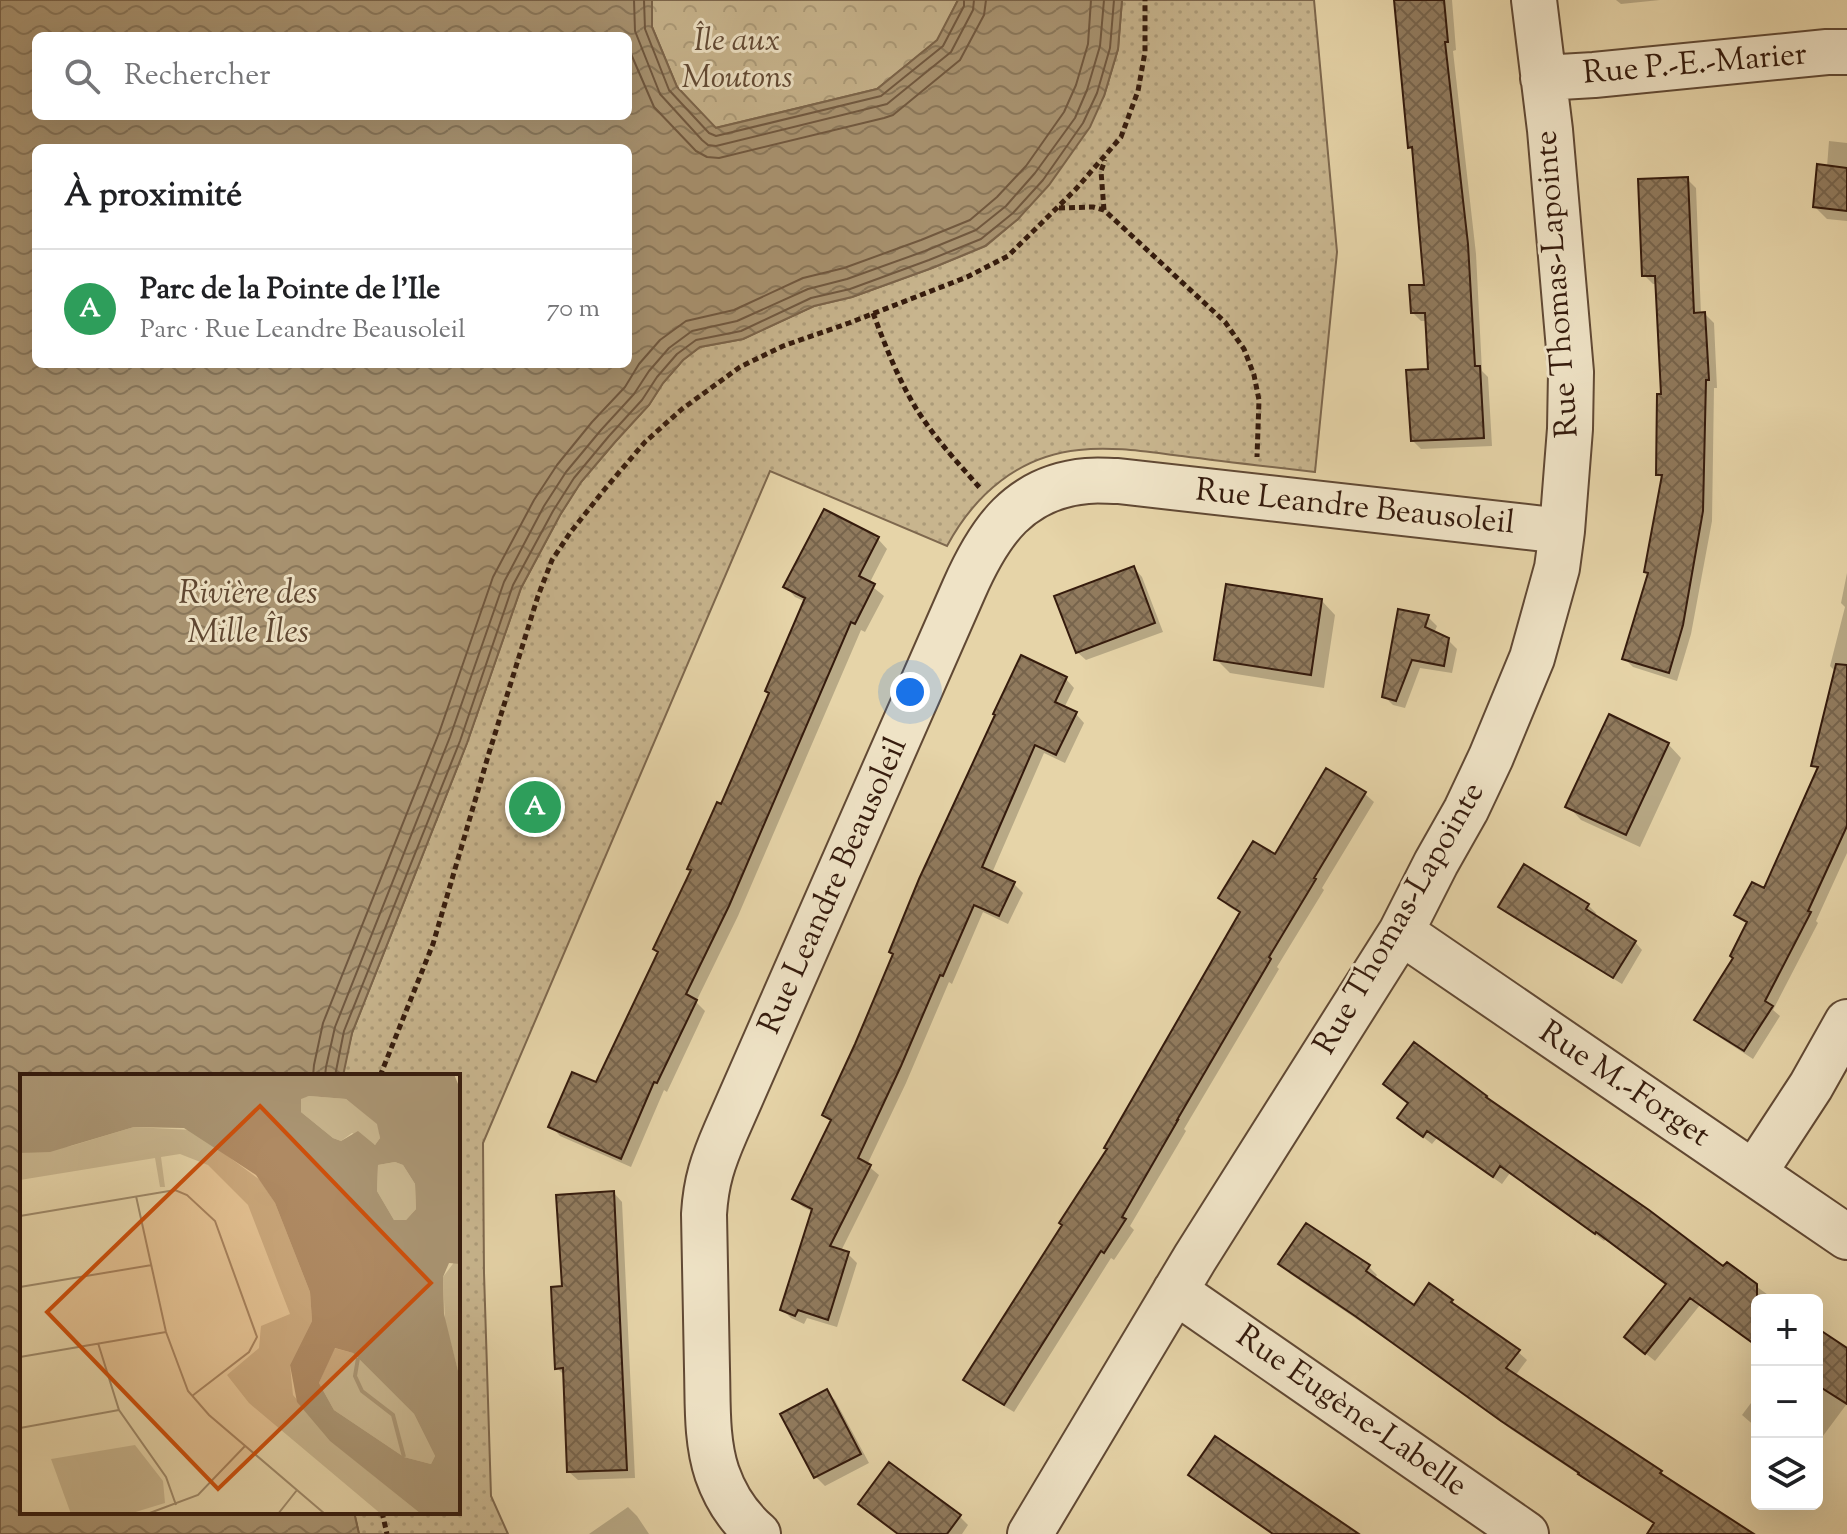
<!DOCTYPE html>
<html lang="fr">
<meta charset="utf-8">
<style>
body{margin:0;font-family:"Sorts Mill Goudy",serif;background:#f6f6f6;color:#202124}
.controls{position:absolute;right:24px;bottom:24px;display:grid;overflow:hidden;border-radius:12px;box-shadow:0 8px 32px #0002}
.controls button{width:72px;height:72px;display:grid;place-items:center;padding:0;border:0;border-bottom:2px solid #e0e0e0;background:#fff;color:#202124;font:40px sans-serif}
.you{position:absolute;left:910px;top:692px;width:28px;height:28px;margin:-20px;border:6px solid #fff;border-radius:50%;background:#1a73e8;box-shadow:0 0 0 12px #1a73e833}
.badge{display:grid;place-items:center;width:52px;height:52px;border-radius:50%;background:#8f2418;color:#fff;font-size:26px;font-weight:700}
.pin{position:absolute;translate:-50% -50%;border:4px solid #fff;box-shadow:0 2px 8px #0006}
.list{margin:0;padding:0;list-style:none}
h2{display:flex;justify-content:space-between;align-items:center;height:104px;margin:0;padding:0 32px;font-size:34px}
h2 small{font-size:26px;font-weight:400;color:#757577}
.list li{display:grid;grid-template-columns:52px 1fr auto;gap:24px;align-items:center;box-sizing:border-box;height:120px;padding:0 32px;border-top:2px solid #e0e0e0}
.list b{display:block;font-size:30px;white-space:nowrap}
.list p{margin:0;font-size:26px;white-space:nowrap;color:#757577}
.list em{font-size:26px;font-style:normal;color:#757577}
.icon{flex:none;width:44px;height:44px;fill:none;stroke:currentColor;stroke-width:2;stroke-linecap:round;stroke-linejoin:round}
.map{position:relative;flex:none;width:1847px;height:1534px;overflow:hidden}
.search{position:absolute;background:#fff;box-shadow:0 8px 32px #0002;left:32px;top:32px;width:600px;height:88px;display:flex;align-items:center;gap:20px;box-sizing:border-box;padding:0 28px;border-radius:12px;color:#757577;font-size:30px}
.panel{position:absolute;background:#fff;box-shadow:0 8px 32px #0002;left:32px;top:144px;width:600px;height:224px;border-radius:12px}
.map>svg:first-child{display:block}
.forest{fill:url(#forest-crowns);stroke:#7e684e;stroke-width:2}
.park{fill:url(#park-dots);stroke:#7e684e;stroke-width:2}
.water{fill:url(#water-waves);stroke:#7b644a;stroke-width:2;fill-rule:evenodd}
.shadow{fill:#0003}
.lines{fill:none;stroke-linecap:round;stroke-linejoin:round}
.shore{stroke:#705840;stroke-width:2}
.building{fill:url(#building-cross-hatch);stroke:#351b0d;stroke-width:2}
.street-casing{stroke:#614934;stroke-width:48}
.path{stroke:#351b0d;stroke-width:5;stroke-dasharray:6 4;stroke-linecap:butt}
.street{stroke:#efe3c6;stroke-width:44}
.labels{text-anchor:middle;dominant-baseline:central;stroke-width:6;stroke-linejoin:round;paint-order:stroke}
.park-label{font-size:32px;font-style:italic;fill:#614934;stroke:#efe3c6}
.street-label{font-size:32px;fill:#351b0d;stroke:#efe3c6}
.water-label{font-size:34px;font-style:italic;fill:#5e4631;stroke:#efe3c6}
.inset-river{fill:none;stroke:#aa9573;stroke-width:4}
.inset-road{fill:none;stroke:#9f8a6a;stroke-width:2}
.view{fill:#cd500c;fill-opacity:0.15;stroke:#cd500c;stroke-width:4}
.inset-edge{fill:none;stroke:#351b0d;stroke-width:4}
</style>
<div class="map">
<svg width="1847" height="1534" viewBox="0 0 1847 1534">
<defs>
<pattern id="forest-crowns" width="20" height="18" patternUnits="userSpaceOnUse" patternTransform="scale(2)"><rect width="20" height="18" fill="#c8b58e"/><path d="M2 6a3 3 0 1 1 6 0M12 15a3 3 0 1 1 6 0" fill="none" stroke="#ac9b79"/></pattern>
<pattern id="park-dots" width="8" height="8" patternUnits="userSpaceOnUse" patternTransform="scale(2)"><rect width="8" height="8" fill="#c8b58e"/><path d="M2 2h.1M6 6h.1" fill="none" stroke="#ac9b79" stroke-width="1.8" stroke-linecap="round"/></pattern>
<pattern id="water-waves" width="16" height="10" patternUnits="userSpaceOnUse" patternTransform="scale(2)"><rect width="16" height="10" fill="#aa9573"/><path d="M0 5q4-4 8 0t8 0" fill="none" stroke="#8b795d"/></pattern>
<pattern id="building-cross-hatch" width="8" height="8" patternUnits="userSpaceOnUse" patternTransform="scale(2)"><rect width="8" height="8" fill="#917b5e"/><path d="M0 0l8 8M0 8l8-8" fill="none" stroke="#77644c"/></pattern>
</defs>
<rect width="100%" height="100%" fill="#e6d4a8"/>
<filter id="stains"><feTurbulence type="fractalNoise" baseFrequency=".0025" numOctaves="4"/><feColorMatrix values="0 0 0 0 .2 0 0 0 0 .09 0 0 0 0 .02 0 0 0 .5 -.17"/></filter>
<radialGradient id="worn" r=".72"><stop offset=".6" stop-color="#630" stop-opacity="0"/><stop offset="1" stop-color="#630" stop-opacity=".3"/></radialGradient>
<path class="forest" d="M652 0H958L938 40 877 89 715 128 677 87 652 27Z"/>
<path class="park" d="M1122 0H1314L1337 252 1315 472C1271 467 1227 462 1182 456 1148 452 1113 446 1079 450 1019 456 975 494 947 546L770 471 483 1143 484 1273 491 1496 508 1534H359L354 1512H458V1076H343V1070L352 1033 467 743 521 588 560 515 581 482 615 442 649 405 663 383 683 360 700 347 743 339 814 306 852 297 932 268 986 246 1018 219 1104 96 1118 49Z"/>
<path class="water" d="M0 0H652V27L677 87 716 128 877 89 937 40 958 0H1122L1118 49 1104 96 1090 127 1049 185 1018 219 985 246 932 268 852 297 814 306 743 339 700 347 683 360 663 383 649 405 615 442 581 482 560 515 521 588 467 743 352 1033 343 1076H22V1512H354L359 1534H0ZM36 36H628V116H36ZM36 148H628V364H36Z"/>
<path class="shadow" d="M1396 0H1452L1456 50 1453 51 1476 254 1482 371 1488 377 1492 446 1421 449 1412 440 1430 371 1427 321H1421L1412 312 1427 287 1414 151 1410 147Z
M1616 0H1660L1621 4Z
M1829 141 1847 143V221L1827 219 1815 207 1827 167Z
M1687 179 1696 188 1701 315 1705 314 1714 323 1717 388H1714L1712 521 1691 634 1677 681 1633 667 1624 658 1649 574 1663 479 1658 474 1663 396 1657 284H1653L1644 275Z
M878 539 887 549 869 584 884 596 865 632 861 630 738 916 696 1002 705 1011 667 1092 664 1090 631 1167 560 1136 551 1126 597 1085 660 953 692 872 689 868 722 806 771 695 806 602 795 597 786 587Z
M1134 568 1142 577 1163 632 1086 660 1077 652Z
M1847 573V853L1816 921 1818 923 1773 1010 1780 1016 1753 1059 1705 1028 1696 1019 1735 959 1748 925 1737 914 1765 891 1819 770 1814 765 1836 672 1830 666 1845 607 1841 603Z
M1322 601 1335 615 1324 688 1230 673 1216 659Z
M1428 617 1437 626 1434 633 1448 640 1457 649 1452 673 1420 668 1405 708 1393 705 1384 696Z
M1066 679 1074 688 1064 708 1076 714 1084 723 1065 763 1044 753 992 873 1014 884 1023 893 1008 924 983 912 952 984 949 982 906 1083 867 1165 879 1175 841 1251 848 1254 857 1263 837 1327 807 1318 804 1324 791 1318 782 1309 813 1212 803 1207 794 1199 832 1123 824 1115Z
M1668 744 1681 758 1640 847 1581 820 1568 806Z
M1327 771 1365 794 1374 802 1322 888 1324 890 1277 967 1279 969 1184 1129 1186 1131 1130 1226 1134 1230 1114 1260 1111 1258 1014 1412 974 1388 966 1380 1064 1225 1109 1149 1241 914 1229 907 1220 898 1276 857Z
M1588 905 1596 913 1594 916 1635 942 1642 950 1622 984 1508 914 1500 907Z
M1386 1084 1486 1097 1724 1269 1727 1265 1775 1300H1757V1346L1700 1305 1655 1361 1635 1345 1668 1285 1606 1239 1604 1241 1510 1173 1502 1184 1437 1138 1432 1144 1399 1118 1409 1104Z
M614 1193 622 1202 635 1478 578 1480 569 1472 565 1376 557 1368 564 1288Z
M1281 1264 1369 1267 1377 1275 1374 1280 1414 1307 1451 1301 1460 1311 1518 1352 1527 1360 1515 1376 1661 1472 1671 1482 1742 1534H1663L1655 1525 1512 1430 1424 1365 1289 1273Z
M1817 1331 1847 1350V1405H1846L1817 1444Z
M826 1391 835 1400 869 1463 825 1486 816 1477 782 1415Z
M1757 1395V1428L1742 1415Z
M1191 1475 1355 1534H1280L1257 1517 1254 1522 1199 1483Z
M860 1504 960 1517 968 1525 962 1534H898L869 1513Z
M628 1507 637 1516 649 1534H589Z"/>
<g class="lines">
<path class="shore" d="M634 0 635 31 660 94 702 140 708 145 716 146 887 104 951 52 973 10 974 0
M644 0 645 29 669 90 709 133 716 136 881 96 943 46 964 6V0
M628 47 654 107 696 151 707 157 719 158 884 118 893 115 960 60 984 15 986 0
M313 1076 314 1065 323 1023 439 733 493 577 534 500 557 465 592 422 625 387 639 364 660 340 686 321 734 310 803 278 844 268 921 240 970 220 997 197 1026 166 1064 112 1076 85 1088 44 1091 0
M325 1076 326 1067 335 1027 450 737 504 582 544 506 566 472 601 430 634 394 649 371 669 348 692 331 737 321 808 289 847 279 925 251 976 230 1006 206 1035 173 1075 118 1087 90 1100 46 1104 0
M335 1076 344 1031 460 741 513 585 553 511 574 478 609 436 642 400 657 377 677 354 696 340 741 331 811 298 850 289 929 260 981 239 1013 213 1043 180 1083 123 1097 93 1110 48 1114 0"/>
</g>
<path class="building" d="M1394 0H1444L1448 42H1445L1468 244 1475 366H1480L1484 438 1411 441 1406 370 1428 369 1425 313H1411L1409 285H1424L1412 147 1408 148Z
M1817 164 1847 168V211L1813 207Z
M1688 177 1694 313 1705 312 1709 380H1706L1703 511 1683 625 1669 673 1622 659 1648 573 1644 572 1662 475H1656L1657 394H1661L1655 276H1642L1638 179Z
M824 509 879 537 859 576 875 584 855 624 851 622 729 906 686 994 697 1000 657 1083 654 1082 621 1159 548 1127 572 1072 596 1082 658 952 653 949 691 870 687 869 717 802 721 804 769 693 765 691 805 598 783 587Z
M1134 566 1155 623 1076 653 1054 596Z
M1226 584 1322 599 1311 675 1214 660Z
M1398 609 1429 615 1425 627 1449 638 1444 666 1412 660 1396 701 1382 697Z
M1021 655 1067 677 1055 702 1077 712 1056 755 1035 745 982 867 1015 882 999 916 974 905 943 976 940 975 901 1066 858 1158 871 1165 830 1246 849 1252 828 1320 798 1310 795 1316 780 1310 812 1209 792 1199 831 1120 822 1115 855 1044 893 954 889 952 919 879 995 715 993 714Z
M1836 664 1847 665V826L1808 911 1811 912 1765 1001 1773 1006 1744 1051 1694 1020 1733 958 1730 956 1747 922 1734 915 1752 882 1764 888 1818 767 1811 766Z
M1609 714 1669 743 1626 835 1565 807Z
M1326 768 1366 792 1314 878 1316 879 1269 957 1271 959 1177 1120H1178L1122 1217 1126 1219 1104 1253 1101 1251 1004 1405 963 1380 1062 1225 1059 1223 1107 1149 1104 1148 1240 912 1218 898 1253 841 1275 854Z
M1524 864 1589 904 1586 909 1636 941 1613 978 1498 907Z
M1414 1042 1487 1096 1486 1097 1649 1210 1723 1266 1727 1262 1757 1284V1346L1690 1298 1645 1354 1624 1337 1666 1284 1596 1232 1595 1234 1500 1166 1493 1177 1427 1131 1423 1137 1397 1118 1408 1103 1383 1084Z
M614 1191 627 1470 567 1472 563 1368 555 1369 551 1287 562 1286 556 1195Z
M1306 1223 1370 1265 1366 1271 1414 1305 1429 1283 1453 1300 1451 1302 1520 1350 1506 1368 1662 1471 1660 1473 1754 1534H1647L1654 1523 1578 1474 1579 1473 1501 1421 1355 1316 1278 1264Z
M1817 1328 1847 1348V1404L1817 1385Z
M827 1389 861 1454 814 1478 780 1414Z
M1215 1436 1359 1534H1273L1188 1475Z
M889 1462 961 1515 947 1534H898L858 1504Z"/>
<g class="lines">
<defs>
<path id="street" d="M1543 78 1594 75 1827 52H1847
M1401 932 1847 1237
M1754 1173 1811 1086 1847 1022
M1175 1291 1526 1534
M758 1534C739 1518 725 1496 717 1473 706 1440 708 1403 707 1369 706 1317 705 1266 704 1214 706 1181 713 1161 726 1131L964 589C989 532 1019 487 1087 481 1097 480 1108 481 1118 481L1562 531
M1030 1534 1195 1258 1401 932 1436 863 1466 810 1491 757 1532 658 1557 568 1562 531 1570 429 1571 372 1550 130 1534 0"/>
</defs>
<use href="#street" class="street-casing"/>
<path class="path" d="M1059 208 1093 207 1104 210 1225 322 1244 349 1254 375 1259 400 1257 457
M1104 210 1101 171 1105 160
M873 313C885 345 897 376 914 405 932 435 957 462 980 488
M380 1076 433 944 489 753 538 596 552 560 570 533 604 490 645 442 682 409 740 367 783 346 849 323 967 277 1008 256 1075 190 1121 137 1138 91 1145 52V0
M382 1512 387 1534"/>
<use href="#street" class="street"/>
</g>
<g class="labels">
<g class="park-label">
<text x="737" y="42">Île aux<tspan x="737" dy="37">Moutons</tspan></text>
</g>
<g class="street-label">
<text transform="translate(1695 65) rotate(-5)">Rue P.-E.-Marier</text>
<text transform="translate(1558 284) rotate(-94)">Rue Thomas-Lapointe</text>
<text transform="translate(1355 508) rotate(6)">Rue Leandre Beausoleil</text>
<text transform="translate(834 886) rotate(-66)">Rue Leandre Beausoleil</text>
<text transform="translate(1400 919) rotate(-60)">Rue Thomas-Lapointe</text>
<text transform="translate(1624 1085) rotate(34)">Rue M.-Forget</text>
<text transform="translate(1351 1412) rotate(35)">Rue Eugène-Labelle</text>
</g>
<g class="water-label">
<text x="248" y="594">Rivière des<tspan x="248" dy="39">Mille Îles</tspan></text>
</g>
</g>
<g transform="translate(20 1074)">
<rect width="440" height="440" fill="#e6d4a8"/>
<path d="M289 22 326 25 358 50 360 64 355 71 332 59 321 67 313 64 281 38V24ZM375 88 383 91 395 110 396 135 386 146H374L357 117 358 91ZM314 274 333 279 394 340 415 382 411 390 384 383 314 336 299 309Z" fill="#c8b58e"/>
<path d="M114 53 172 56 240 106 255 129 290 218 292 247 270 291 273 321 317 372 401 440H361L229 329 207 301 239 274 241 252 270 240 228 131 188 91 160 80 141 83 145 113H140L135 84 0 106V79L51 72ZM435 187 440 190V305L425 247 423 203ZM115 371 143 407 145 429 109 440H51L31 385Z" fill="#c8b58e"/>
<path d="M72 382 82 413 52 423 41 392Z" fill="#c8b58e"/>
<path d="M0 0H434L440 15V190L429 189 423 203 424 240 440 305V440H401L310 367 277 328 270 291 292 247 290 218 255 129 236 101 164 54 114 53 30 78 0 79ZM289 22 326 25 357 50 360 64 355 71 338 57 321 67 313 64 281 38V25ZM375 88 383 91 395 110 396 135 386 146H374L357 117 358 91ZM315 274 333 279 394 340 415 382 411 390 384 383 314 336 299 309Z" fill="#aa9573" fill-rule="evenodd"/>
<path class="inset-river" d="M338 284 335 302 342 317 373 341 384 383"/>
<path class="inset-road" d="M116 122 146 258 168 317 189 341 305 440M0 142 155 116 167 121 195 147 237 263 229 278 172 322M0 213 132 191M78 269 99 336 146 403 156 431M0 283 146 258M0 354 99 336M127 440 178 421 225 372M258 440 277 416"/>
<path class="view" d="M240 32 411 209 198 415 27 238Z"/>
<rect width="440" height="440" class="inset-edge"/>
</g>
<rect width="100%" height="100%" filter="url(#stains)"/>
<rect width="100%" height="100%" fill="url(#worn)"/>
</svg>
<div class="controls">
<button>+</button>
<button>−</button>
<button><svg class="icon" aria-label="layers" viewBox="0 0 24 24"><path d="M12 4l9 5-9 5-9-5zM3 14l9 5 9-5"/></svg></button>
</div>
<div class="you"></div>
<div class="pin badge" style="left:535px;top:807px;background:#2e9e5b">A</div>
<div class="search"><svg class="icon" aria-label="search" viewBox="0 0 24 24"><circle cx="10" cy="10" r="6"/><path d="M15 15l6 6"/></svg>Rechercher</div>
<section class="panel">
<h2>À proximité<small></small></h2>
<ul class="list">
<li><span class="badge" style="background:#2e9e5b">A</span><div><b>Parc de la Pointe de l'Ile</b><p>Parc · Rue Leandre Beausoleil</p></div><em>70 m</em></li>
</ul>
</section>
</div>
